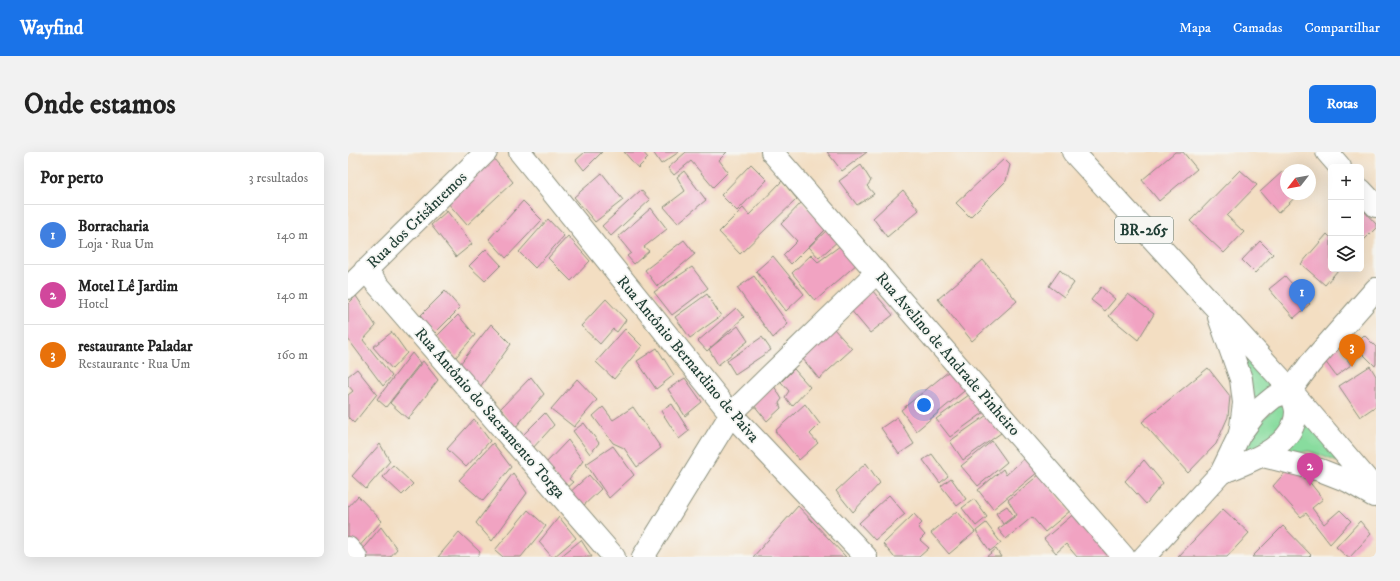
<!DOCTYPE html>
<html lang="pt">
<meta charset="utf-8">
<style>
body{margin:0;font-family:"IM FELL DW Pica",serif;background:#f2f2f2;color:#222}
.controls{position:absolute;right:12px;top:12px;display:grid;overflow:hidden;border-radius:6px;box-shadow:0 4px 16px #0002}
.controls button{width:36px;height:36px;display:grid;place-items:center;padding:0;border:0;border-bottom:1px solid #e0e0e0;background:#fff;color:#222;font:20px sans-serif}
.compass{position:absolute;left:932px;top:12px;width:36px;height:36px;border-radius:50%;background:#fff;box-shadow:0 4px 16px #0002;rotate:239deg}
.you{position:absolute;left:576px;top:253px;width:14px;height:14px;margin:-10px;border:3px solid #fff;border-radius:50%;background:#1a73e8;box-shadow:0 0 0 6px #1a73e833}
.badge{display:grid;place-items:center;width:26px;height:26px;border-radius:50%;background:#1a73e8;color:#fff;font-size:13px;font-weight:700}
.pin{position:absolute;translate:-50% -33px;filter:drop-shadow(0 1px 2px #0008)}
.pin::after{content:'';position:absolute;top:21px;width:14px;height:12px;background:inherit;clip-path:polygon(0 0,100% 0,50% 100%)}
.list{margin:0;padding:0;list-style:none}
h2{display:flex;justify-content:space-between;align-items:center;height:52px;margin:0;padding:0 16px;font-size:17px}
h2 small{font-size:13px;font-weight:400;color:#767676}
.list li{display:grid;grid-template-columns:26px 1fr auto;gap:12px;align-items:center;box-sizing:border-box;height:60px;padding:0 16px;border-top:1px solid #e0e0e0}
.list b{display:block;font-size:15px;white-space:nowrap}
.list p{margin:0;font-size:13px;white-space:nowrap;color:#767676}
.list em{font-size:13px;font-style:normal;color:#767676}
.icon{flex:none;width:22px;height:22px;fill:none;stroke:currentColor;stroke-width:2;stroke-linecap:round;stroke-linejoin:round}
.map{position:relative;flex:none;width:1028px;height:405px;overflow:hidden;border-radius:6px}
header{display:flex;align-items:center;gap:24px;box-sizing:border-box;height:56px;padding:0 20px;background:#1a73e8;color:#fff}
header strong{font-size:19px}
nav{display:flex;gap:22px;margin-inline-start:auto;font-size:14px}
.intro{display:flex;align-items:center;justify-content:space-between;box-sizing:border-box;height:96px;padding:0 24px}
h1{margin:0;font-size:28px}
.button{padding:10px 18px;border-radius:6px;background:#1a73e8;color:#fff;font-size:14px;font-weight:700}
main{display:flex;gap:24px;padding:0 24px}
aside{flex:1;background:#fff;border-radius:6px;box-shadow:0 4px 16px #0002}
.map>svg:first-child{display:block}
.green{fill:#88dc9e;stroke:#548c69}
.building{fill:#f1a3c2}
.lines{fill:none;stroke-linecap:round;stroke-linejoin:round}
.minor-casing{stroke:#898e7b;stroke-width:24}
.major-casing{stroke:#898e7b;stroke-width:24}
.highway-casing{stroke:#898e7b;stroke-width:24}
.minor{stroke:#fff;stroke-width:22}
.major{stroke:#fff;stroke-width:22}
.highway{stroke:#fff;stroke-width:22}
.labels{text-anchor:middle;dominant-baseline:central;stroke-width:3.5;stroke-linejoin:round;paint-order:stroke}
.shield{fill:#f6f6f2;stroke:#60746d;stroke-width:1}
.shield-label{font-size:15px;font-weight:bold;fill:#1f3d34}
.street-label{font-size:16px;fill:#1f3d34;stroke:#f6f6f2}
</style>
<header>
<strong>Wayfind</strong>
<nav><a>Mapa</a><a>Camadas</a><a>Compartilhar</a></nav>
</header>
<div class="intro"><h1>Onde estamos</h1><a class="button">Rotas</a></div>
<main>
<aside>
<h2>Por perto<small>3 resultados</small></h2>
<ul class="list">
<li><span class="badge" style="background:#3f7fe0">1</span><div><b>Borracharia</b><p>Loja · Rua Um</p></div><em>140 m</em></li>
<li><span class="badge" style="background:#d1479c">2</span><div><b>Motel Lê Jardim</b><p>Hotel</p></div><em>140 m</em></li>
<li><span class="badge" style="background:#e8710a">3</span><div><b>restaurante Paladar</b><p>Restaurante · Rua Um</p></div><em>160 m</em></li>
</ul>
</aside>
<div class="map">
<svg width="1028" height="405" viewBox="0 0 1028 405">
<rect width="100%" height="100%" fill="#f6f6f2"/>
<filter id="ink" filterUnits="userSpaceOnUse"><feTurbulence type="fractalNoise" baseFrequency=".025" numOctaves="2"/><feDisplacementMap in="SourceGraphic" scale="8" xChannelSelector="R" yChannelSelector="G"/><feConvolveMatrix kernelMatrix="1 2 1 2 8 2 1 2 1" color-interpolation-filters="sRGB"/></filter>
<filter id="wash" filterUnits="userSpaceOnUse"><feTurbulence type="fractalNoise" baseFrequency=".012" numOctaves="4" result="noise"/><feDisplacementMap in="SourceGraphic" scale="16" xChannelSelector="R" yChannelSelector="G"/><feGaussianBlur stdDeviation="0.9" result="paint"/><feColorMatrix in="noise" values="0 0 0 0 0 0 0 0 0 0 0 0 0 0 0 0 0 1.4 0 .05"/><feComposite in="paint" operator="in"/></filter>
<g filter="url(#wash)">
<rect width="100%" height="100%" fill="#f3dec2"/>
<path class="green" d="M889 189 933 233 900 257Z
M942 252 937 265 929 280 912 295 893 300 895 286 930 253Z
M958 264 992 311 961 299 932 304Z"/>
<g id="blocks">
<path class="building" d="M237 0H254L236 18 228 8Z
M276 0H295L300 6 290 16Z
M305 0H331L313 12Z
M338 0H379L371 8 380 20 365 35 343 9 326 23 320 16Z
M479 0H519L494 19Z
M827 0H835L849 17 811 49 794 28Z
M146 7 165 30 119 73 99 50Z
M656 7 662 13 658 29 622 65 608 51Z
M403 12 419 28 389 59 373 43Z
M513 13 523 29 519 34 526 42 509 53 491 29Z
M892 18 909 33 879 64 896 80 876 101 842 69Z
M336 19 358 48 330 71 316 55 337 39 329 25Z
M935 19 938 23V42H951L930 61 912 40Z
M254 21 275 48 247 70 226 45Z
M434 29 449 47 392 102 371 80 395 56 401 63Z
M293 38 302 48 263 84 254 74Z
M555 38 571 58 539 85 525 66Z
M175 49 194 68 158 106 141 87Z
M454 50 479 76 443 112 435 103 449 89 433 72Z
M303 56 319 77 296 95 301 99 286 112 279 104 283 101 270 85Z
M1013 56 1028 72V76L1013 91Z
M99 59 124 92 108 105 83 73Z
M200 67 216 84 187 116 171 100Z
M480 77 491 88 471 106 461 95Z
M979 82 983 86V117H991L977 133 953 112Z
M220 84 242 109 223 129 200 106Z
M336 88 347 102 309 134 297 118Z
M912 89 925 102 907 121 894 108Z
M496 91 510 111 467 149 444 121 463 103 470 110Z
M138 97 153 113 137 129 121 114Z
M425 104 456 142 438 159 408 119Z
M635 108 669 149 624 189 590 147Z
M344 115 360 136 324 163 306 140Z
M712 118 726 131 716 145 701 134Z
M406 124 440 172 425 186 389 136Z
M937 124 962 152 946 166 921 137Z
M753 135 767 147 757 159 743 148Z
M524 138 545 163 522 181 502 157Z
M97 139 112 156 87 181 72 164Z
M359 142 373 164 342 186 327 165Z
M780 142 806 162 790 188 761 164Z
M8 144 28 174 15 188 44 224 35 234 0 187V152Z
M258 147 278 168 269 180 265 177 252 192 233 174Z
M388 156 396 165 359 199 350 189Z
M110 163 127 183 108 205 89 184Z
M143 172 163 192 132 235 112 212Z
M390 174 400 189 370 213 361 197Z
M277 177 294 194 266 227 248 210Z
M486 177 504 197 471 227 455 207Z
M44 180 59 201 44 217 25 195Z
M1016 183 1028 195V212L1027 214 1006 193Z
M414 185 423 198 387 222 379 209Z
M990 194 1003 213 988 224 974 205Z
M309 196 326 223 308 237 289 209Z
M64 201 72 211 38 255 29 247Z
M75 209 90 228 60 267 42 251Z
M1022 214 1028 224V254L1012 265 991 234Z
M606 215 621 235 568 279 553 258Z
M860 216 882 244 880 265 868 292 840 321 794 270Z
M9 217 29 242 6 271 0 265V243L5 239 0 233V224Z
M446 217 462 235 444 254 437 245 441 239 433 230Z
M183 225 196 242 167 276 152 257Z
M337 226 354 250 337 264 320 237Z
M229 227 249 248 226 275 203 257Z
M426 234 434 247 431 251 433 256 419 269 405 252Z
M625 240 638 259 602 285 588 267Z
M324 252 341 279 331 287 313 259Z
M457 252 472 272 462 282 470 291 451 308 427 279Z
M255 255 265 268 285 255 313 296 289 315 276 296 265 291 245 264Z
M197 261 206 273 184 297 173 285Z
M639 263 653 281 615 308 602 289Z
M549 265 566 292 551 302 533 276Z
M126 267 142 289 118 315 99 297Z
M236 271 251 291 242 302 225 279Z
M220 288 235 309 221 327 225 330 217 337 197 312Z
M644 289 659 310 630 334 613 314Z
M145 291 163 315 135 349 111 328Z
M32 292 42 309 18 337 4 324Z
M265 294 286 323 261 346 238 312Z
M584 302 600 324 592 331 575 308Z
M678 305 690 320 645 357 630 338 655 317 658 323Z
M796 308 815 331 798 352 777 329Z
M518 311 532 331 505 360 488 339Z
M45 313 65 332 54 343 35 325Z
M941 316 951 317 975 347 964 356 976 372 992 358 1003 369 982 392 958 361 953 365 925 334Z
M165 321 179 341 144 389 128 371Z
M692 322 722 359 697 380 684 365 658 387 650 377 669 363 660 348Z
M241 323 253 337 233 356 220 342Z
M603 326 618 347 609 354 593 334Z
M541 343 557 362 527 388 511 371Z
M10 344 34 369 8 398 0 389V355Z
M626 347 639 365 628 374 614 356Z
M450 354 498 405H405Z
M659 354 666 364 655 372 648 361Z
M875 357 901 381 879 405H830Z
M180 358 198 374 173 405H155L147 398Z
M609 359 627 380 601 402 583 381Z
M728 360 767 405H729L718 392 708 401 696 387Z
M566 362 574 371 570 375 577 383 572 388 581 396 571 405H546L535 392Z
M211 365 228 386 206 405H204L191 390Z
M1012 369 1023 382 1002 405H999L988 395Z
M638 371 653 391 642 399 628 379Z
M935 374 963 403 961 405H904Z
M33 375 49 397 42 405H16L12 400Z
M111 380 132 400 129 405H90Z
M233 388 244 405H212Z
M648 397 653 405H638Z"/>
</g>
</g>
<g filter="url(#ink)">
<use href="#blocks" fill-opacity="0" stroke="#898e7b" stroke-width="1"/>
<g class="lines">
<defs>
<path id="minor" d="M172 0 383 262 518 405
M424 0 776 405
M979 0 992 15
M1013 38 1028 54
M17 118 266 405
M0 136 138 0
M942 239 962 212 1028 137
M0 396 8 405
M295 405 383 262 433 213 529 120"/>
<path id="major" d="M796 405 873 321 892 282 907 262 915 254 926 245 942 239C944 245 948 254 948 260 947 295 900 310 873 321"/>
<path id="highway" d="M725 0 933 227 1028 338
M871 165 893 227 896 251 892 282
M915 304 972 318 1000 329 1026 344"/>
</defs>
<use href="#minor" class="minor-casing"/>
<use href="#major" class="major-casing"/>
<use href="#highway" class="highway-casing"/>
<use href="#minor" class="minor"/>
<use href="#major" class="major"/>
<use href="#highway" class="highway"/>
</g>
</g>
<g class="labels">
<rect class="shield" x="767" y="65" width="58" height="26" rx="3"/>
<g class="shield-label">
<text x="796" y="78">BR-265</text>
</g>
<g class="street-label">
<text transform="translate(69 68) rotate(-44)">Rua dos Crisântemos</text>
<text transform="translate(600 202) rotate(49)">Rua Avelino de Andrade Pinheiro</text>
<text transform="translate(340 207) rotate(50)">Rua Antônio Bernardino de Paiva</text>
<text transform="translate(142 261) rotate(49)">Rua Antônio do Sacramento Torga</text>
</g>
</g>
</svg>
<div class="controls">
<button>+</button>
<button>−</button>
<button><svg class="icon" aria-label="layers" viewBox="0 0 24 24"><path d="M12 4l9 5-9 5-9-5zM3 14l9 5 9-5"/></svg></button>
</div>
<svg class="compass" viewBox="-18 -18 36 36"><path d="M0-13l5 13h-10z" fill="#e53935"/><path d="M0 13l5-13h-10z" fill="#767676"/></svg>
<div class="you"></div>
<div class="pin badge" style="left:954px;top:160px;background:#3f7fe0">1</div>
<div class="pin badge" style="left:962px;top:334px;background:#d1479c">2</div>
<div class="pin badge" style="left:1004px;top:215px;background:#e8710a">3</div>
</div>
</main>
